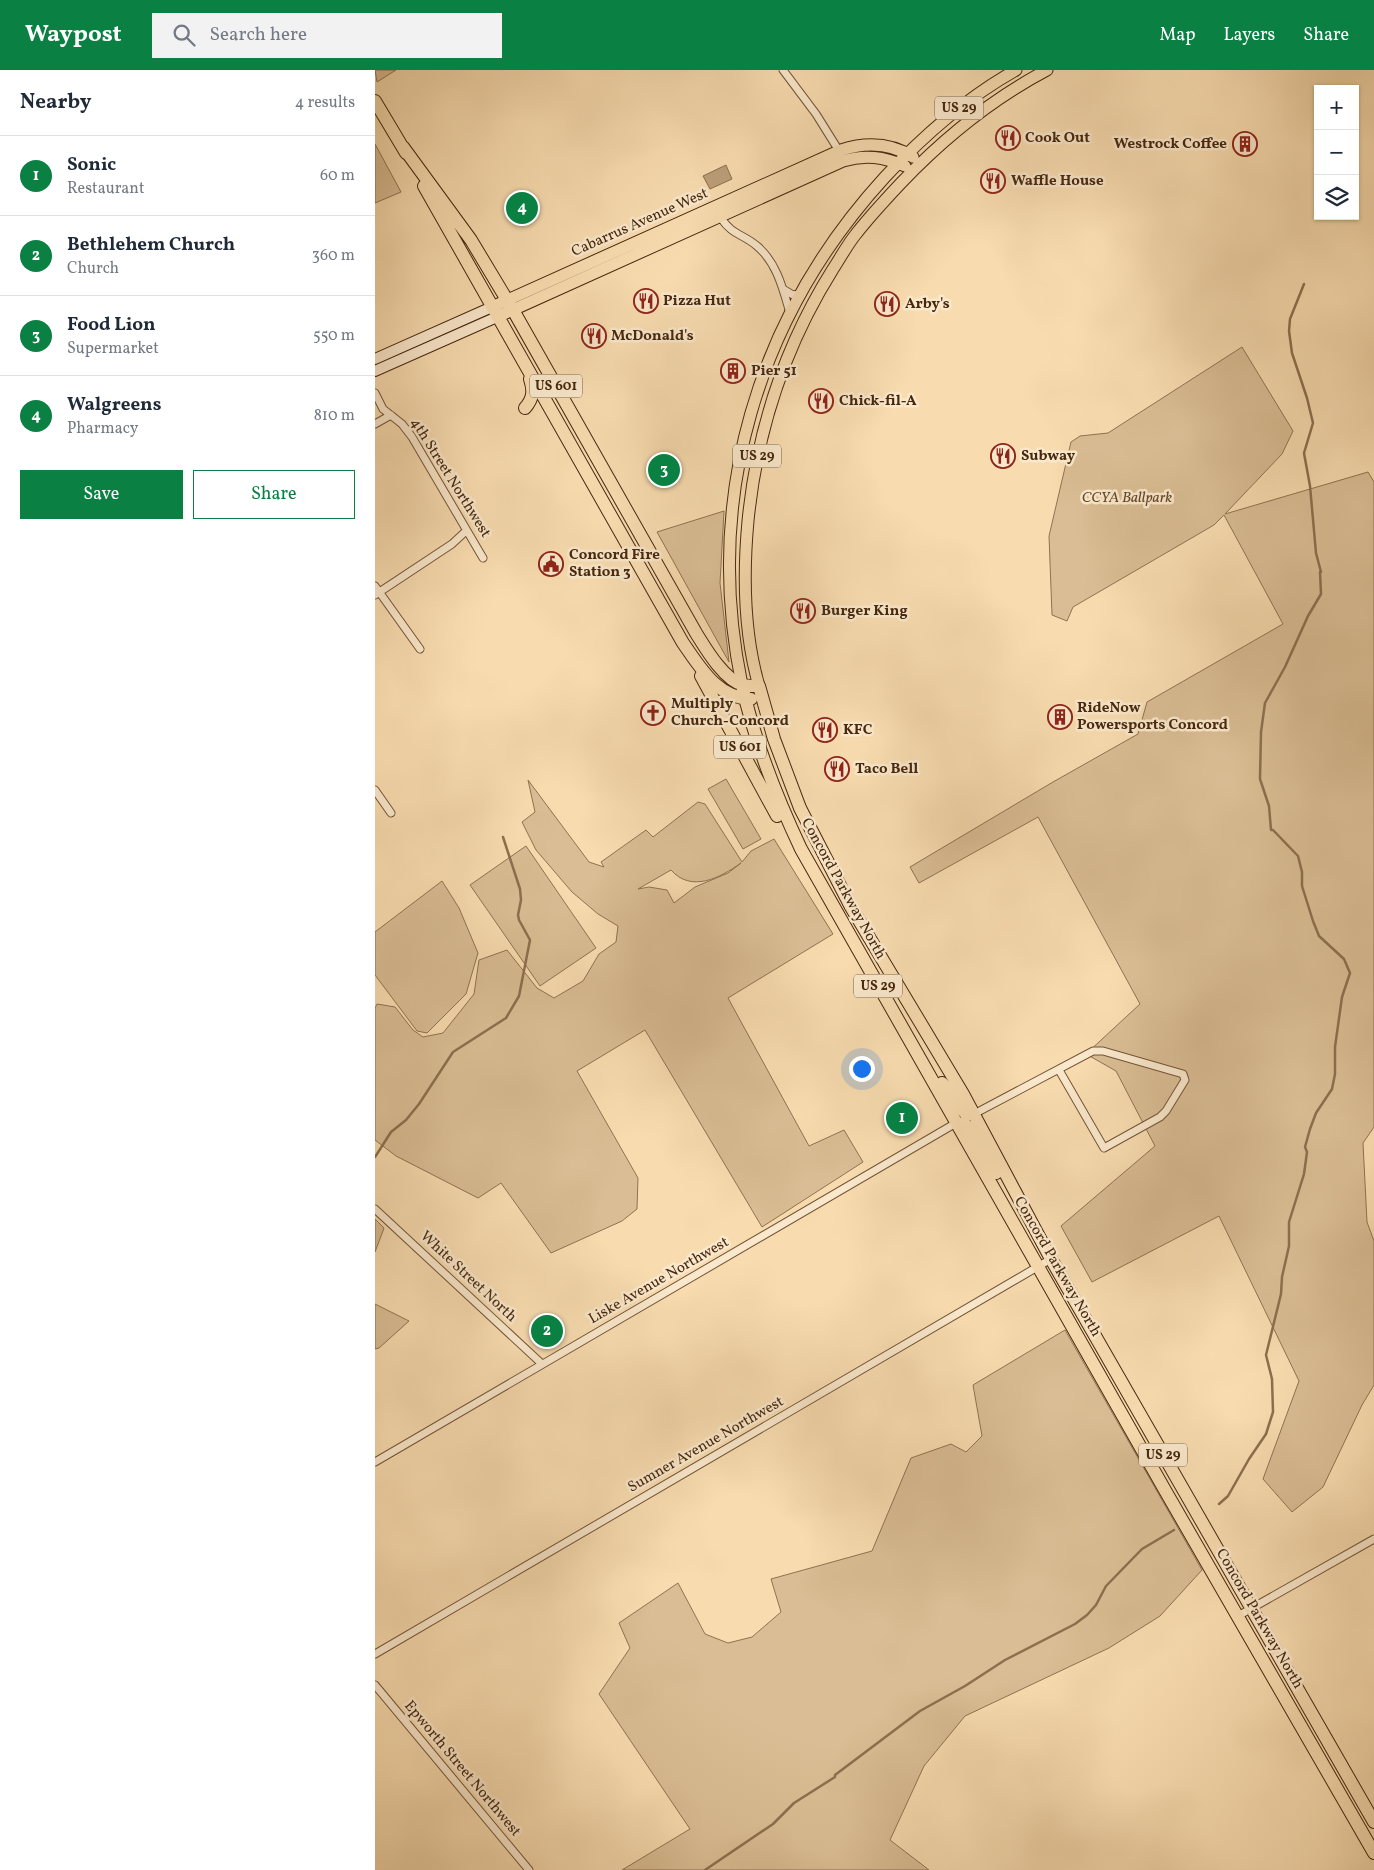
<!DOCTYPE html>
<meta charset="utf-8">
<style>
body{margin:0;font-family:Vollkorn,serif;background:#f2f2f3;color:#1f2937}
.controls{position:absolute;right:15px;top:15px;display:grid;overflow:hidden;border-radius:0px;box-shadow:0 1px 4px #0004}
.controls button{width:45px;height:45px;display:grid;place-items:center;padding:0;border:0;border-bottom:1px solid #e0e1e3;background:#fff;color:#1f2937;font:25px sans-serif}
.you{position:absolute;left:486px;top:998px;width:18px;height:18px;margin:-12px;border:4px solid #fff;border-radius:50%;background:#1a73e8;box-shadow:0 0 0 8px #1a73e833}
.badge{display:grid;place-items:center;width:32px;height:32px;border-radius:50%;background:#0b8043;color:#fff;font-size:16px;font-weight:700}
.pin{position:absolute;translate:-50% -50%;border:2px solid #fff;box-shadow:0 1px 5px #0006}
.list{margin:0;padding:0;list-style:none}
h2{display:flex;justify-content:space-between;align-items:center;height:65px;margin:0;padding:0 20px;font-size:21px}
h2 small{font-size:16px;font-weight:400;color:#747a83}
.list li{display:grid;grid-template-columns:32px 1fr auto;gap:15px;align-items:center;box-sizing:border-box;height:80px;padding:0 20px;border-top:1px solid #e0e1e3}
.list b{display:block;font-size:19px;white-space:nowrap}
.list p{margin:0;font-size:16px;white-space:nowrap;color:#747a83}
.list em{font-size:16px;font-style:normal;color:#747a83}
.actions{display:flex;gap:10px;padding:15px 20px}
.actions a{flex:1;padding:11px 0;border:1px solid #0b8043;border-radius:0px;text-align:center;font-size:18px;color:#0b8043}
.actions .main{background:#0b8043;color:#fff}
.icon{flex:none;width:28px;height:28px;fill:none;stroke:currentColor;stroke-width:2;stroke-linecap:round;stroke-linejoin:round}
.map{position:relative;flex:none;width:999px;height:1800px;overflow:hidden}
header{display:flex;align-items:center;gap:30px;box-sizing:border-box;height:70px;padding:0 25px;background:#0b8043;color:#fff}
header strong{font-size:24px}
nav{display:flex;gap:28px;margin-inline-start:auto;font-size:18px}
.search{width:350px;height:45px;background:#f2f2f3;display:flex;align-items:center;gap:12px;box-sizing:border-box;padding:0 18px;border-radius:0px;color:#747a83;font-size:19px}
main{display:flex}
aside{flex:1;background:#fff}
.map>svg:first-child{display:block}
.green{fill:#dabd94;stroke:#907251;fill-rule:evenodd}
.water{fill:#bc9f79;stroke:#8d6f4e}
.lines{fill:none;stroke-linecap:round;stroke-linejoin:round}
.stream{stroke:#8d6f4e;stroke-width:2.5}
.street-casing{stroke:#735536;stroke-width:9}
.secondary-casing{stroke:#47280e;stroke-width:12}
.primary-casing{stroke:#47280e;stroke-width:13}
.highway-casing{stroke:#47280e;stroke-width:14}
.street{stroke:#fae8cc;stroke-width:7}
.secondary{stroke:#fae8cc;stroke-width:10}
.primary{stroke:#f8dcb0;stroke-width:11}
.highway{stroke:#f8dcb0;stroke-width:12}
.labels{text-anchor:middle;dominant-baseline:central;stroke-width:5;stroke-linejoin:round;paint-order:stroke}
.shield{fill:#fae8cc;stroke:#7d6247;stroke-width:1}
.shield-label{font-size:14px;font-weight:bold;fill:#47280e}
.poi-label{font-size:15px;font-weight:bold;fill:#47280e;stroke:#fae8cc;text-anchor:start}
.street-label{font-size:15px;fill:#47280e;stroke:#fae8cc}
.park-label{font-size:15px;font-style:italic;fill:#644629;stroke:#fae8cc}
</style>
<header>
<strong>Waypost</strong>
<div class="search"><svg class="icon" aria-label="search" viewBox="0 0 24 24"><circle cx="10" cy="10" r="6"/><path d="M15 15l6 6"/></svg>Search here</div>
<nav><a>Map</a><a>Layers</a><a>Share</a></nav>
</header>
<main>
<aside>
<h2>Nearby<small>4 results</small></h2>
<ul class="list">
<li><span class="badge">1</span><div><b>Sonic</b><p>Restaurant</p></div><em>60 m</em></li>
<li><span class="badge">2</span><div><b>Bethlehem Church</b><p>Church</p></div><em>360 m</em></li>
<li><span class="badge">3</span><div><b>Food Lion</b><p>Supermarket</p></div><em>550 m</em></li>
<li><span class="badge">4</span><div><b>Walgreens</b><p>Pharmacy</p></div><em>810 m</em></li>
</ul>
<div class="actions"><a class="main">Save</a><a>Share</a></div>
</aside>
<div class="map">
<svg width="999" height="1800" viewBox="0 0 999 1800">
<rect width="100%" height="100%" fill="#f8dcb0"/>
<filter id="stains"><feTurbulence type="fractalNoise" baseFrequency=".004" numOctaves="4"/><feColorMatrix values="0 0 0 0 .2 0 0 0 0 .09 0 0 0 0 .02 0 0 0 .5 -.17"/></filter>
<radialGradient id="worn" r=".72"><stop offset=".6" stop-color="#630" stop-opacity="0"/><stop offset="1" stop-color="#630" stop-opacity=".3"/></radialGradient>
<path class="green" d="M0 0H21L2 12Z
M0 74 26 122 0 133Z
M867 277 918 361 907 384 850 444 993 402 999 412V1057L988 1073 992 1152 999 1171V1315L987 1335 948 1417 917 1442 888 1409 924 1311 844 1146 717 1212 686 1156 780 1076 741 1001 711 984 765 934 663 747 544 813 535 797 678 712 763 664 772 632 908 554 849 445 839 455 698 537 692 551 677 545 674 466 696 372 705 366 733 363Z
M349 441 345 513 354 592 282 462Z
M351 709 386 769 368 779 333 719Z
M153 710 214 792 229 797 226 792 271 760 278 767 323 732 330 734 367 792 376 781 399 769 458 864 353 928 434 1076 469 1060 488 1092 387 1157 270 960 202 1001 263 1108 262 1139 247 1151 176 1183 126 1113 103 1128 21 1086 0 1070V938L2 934 20 937 38 960 48 967 68 963 99 924 104 890 132 880 162 918 179 928 208 911 224 884 241 872 243 856 223 844 197 822 161 780 147 752 160 742ZM366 793 353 803 320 817 299 833 292 820 274 817 263 819 296 800C316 823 345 808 366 793Z
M151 776 221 878 165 916 95 815Z
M67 811 84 838 103 883 91 924 52 963 42 961 0 905V862Z
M0 1149 9 1158 0 1182Z
M0 1234 34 1251 4 1278 0 1279Z
M690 1260 827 1500 785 1546 734 1578 590 1646 549 1696 515 1770 554 1800H247L315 1759 224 1624 255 1578 244 1553 303 1513 330 1564 353 1573 377 1567 406 1542 396 1509 497 1481 536 1388 576 1374 591 1382 607 1366 598 1315Z"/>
<path class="water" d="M351 95 357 109 335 119 328 106Z"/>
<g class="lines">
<path class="stream" d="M0 1087 16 1062 31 1050 44 1034 78 982 131 948 144 926 155 870 144 850 143 845 146 830 145 819 128 767
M844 1434 853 1426 874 1389 891 1364 898 1342 897 1309 891 1285 906 1224 907 1207 914 1176V1152L929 1104 932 1082 930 1077 935 1059 941 1043 957 1019 960 1004V977L967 927 975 903 969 889 944 866 938 851 927 816V802L923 786 898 760H896L894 736 885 709 886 662 890 633 910 597 933 546 946 524 945 502H946L941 483 935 416 929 383 938 353 932 328 917 283 914 261 915 249 929 214
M330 1800 398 1754 419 1733 460 1707V1705L545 1641 590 1616 630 1590 700 1554 712 1545 721 1535 731 1516 767 1479 799 1460"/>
<defs>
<path id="street" d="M408 0 441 44 466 84
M346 148C357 165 368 164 382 176 402 193 408 219 415 243
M408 219 418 225 424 224
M0 323 8 339 27 354 37 367 108 488
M0 354 16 345
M0 516 45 579
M0 525 77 474 91 461
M0 720 16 743
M599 1044 718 981H728L808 1004 810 1010 791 1041 785 1047 729 1078 684 1000
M0 1139 167 1294
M0 1392 581 1053
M863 1546 999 1469
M0 1584 676 1189
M0 1615 154 1800"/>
<path id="secondary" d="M0 289 117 237
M0 301 122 247"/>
<path id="primary" d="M117 237 466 80C491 72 516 73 538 87
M122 247 468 91C490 84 509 87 530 96
M367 615C328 428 382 247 510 107 549 65 591 28 641 0
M384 616C369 564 368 505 373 451 382 359 409 277 458 199 466 187 472 175 481 164 495 146 510 130 526 113 569 68 617 29 672 0"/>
<path id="highway" d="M0 31 31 83
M28 77 96 170 138 240 321 563C331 579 349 610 368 615 373 616 379 616 384 616L399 669 425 738 476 837 588 1024 676 1189 999 1752
M49 116 308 573C325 597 342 628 376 629
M150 338C158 329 159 321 155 309
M326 606 402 746
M367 615C380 673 401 726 426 779L791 1422 999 1783
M567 1013 591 1044H599
M581 1053 591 1055 596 1061 621 1103"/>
</defs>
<use href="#street" class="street-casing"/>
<use href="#secondary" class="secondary-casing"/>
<use href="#primary" class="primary-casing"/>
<use href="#highway" class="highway-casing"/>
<use href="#street" class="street"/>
<use href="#secondary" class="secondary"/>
<use href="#primary" class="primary"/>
<use href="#highway" class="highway"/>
</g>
<defs>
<symbol id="restaurant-ring" viewBox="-11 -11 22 22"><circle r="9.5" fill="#fae8cc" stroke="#8f2418" stroke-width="1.5"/><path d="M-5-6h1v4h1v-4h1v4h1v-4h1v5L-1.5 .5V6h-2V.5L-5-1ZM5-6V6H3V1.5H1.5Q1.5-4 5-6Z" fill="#8f2418"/></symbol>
<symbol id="building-ring" viewBox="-11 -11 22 22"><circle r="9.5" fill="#fae8cc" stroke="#8f2418" stroke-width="1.5"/><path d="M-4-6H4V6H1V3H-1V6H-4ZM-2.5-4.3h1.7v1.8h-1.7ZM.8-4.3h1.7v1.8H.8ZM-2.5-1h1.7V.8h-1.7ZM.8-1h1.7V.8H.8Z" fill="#8f2418"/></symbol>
<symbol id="civic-ring" viewBox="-11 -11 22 22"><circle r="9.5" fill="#fae8cc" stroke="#8f2418" stroke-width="1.5"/><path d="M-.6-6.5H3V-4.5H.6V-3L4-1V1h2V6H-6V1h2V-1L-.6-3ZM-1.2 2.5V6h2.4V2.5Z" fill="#8f2418"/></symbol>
<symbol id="church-ring" viewBox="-11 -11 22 22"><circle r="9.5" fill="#fae8cc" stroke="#8f2418" stroke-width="1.5"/><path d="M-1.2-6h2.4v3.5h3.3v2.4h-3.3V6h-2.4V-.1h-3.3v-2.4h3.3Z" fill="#8f2418"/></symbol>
</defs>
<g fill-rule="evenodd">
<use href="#restaurant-ring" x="619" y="54" width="28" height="28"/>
<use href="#building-ring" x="856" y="60" width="28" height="28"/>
<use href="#restaurant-ring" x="604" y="97" width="28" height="28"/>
<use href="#restaurant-ring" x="257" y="217" width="28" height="28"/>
<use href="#restaurant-ring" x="498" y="220" width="28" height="28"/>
<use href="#restaurant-ring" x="205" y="252" width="28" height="28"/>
<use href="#building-ring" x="344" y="287" width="28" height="28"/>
<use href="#restaurant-ring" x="432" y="317" width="28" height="28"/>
<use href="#restaurant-ring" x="614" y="372" width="28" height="28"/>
<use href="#civic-ring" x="162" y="480" width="28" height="28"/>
<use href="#restaurant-ring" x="414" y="527" width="28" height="28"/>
<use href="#church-ring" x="264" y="629" width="28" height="28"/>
<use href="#building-ring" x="671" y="633" width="28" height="28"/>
<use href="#restaurant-ring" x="436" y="646" width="28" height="28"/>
<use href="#restaurant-ring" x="448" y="685" width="28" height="28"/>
</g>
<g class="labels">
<g class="shield">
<rect x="560" y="26.5" width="48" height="23" rx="4"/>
<rect x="155" y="304.5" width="52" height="23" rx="4"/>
<rect x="358" y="374.5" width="48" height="23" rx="4"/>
<rect x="339" y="665.5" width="52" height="23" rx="4"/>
<rect x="479" y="904.5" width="48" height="23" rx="4"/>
<rect x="764" y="1373.5" width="48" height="23" rx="4"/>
</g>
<g class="shield-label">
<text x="584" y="38">US 29</text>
<text x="181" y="316">US 601</text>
<text x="382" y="386">US 29</text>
<text x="365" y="677">US 601</text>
<text x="503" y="916">US 29</text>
<text x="788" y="1385">US 29</text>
</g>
<g class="poi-label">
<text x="650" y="68">Cook Out</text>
<text x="852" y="74" text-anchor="end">Westrock Coffee</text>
<text x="636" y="111">Waffle House</text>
<text x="288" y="231">Pizza Hut</text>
<text x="530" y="234">Arby's</text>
<text x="236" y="266">McDonald's</text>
<text x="376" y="301">Pier 51</text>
<text x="464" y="331">Chick-fil-A</text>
<text x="646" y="386">Subway</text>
<text x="194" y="485">Concord Fire<tspan x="194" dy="17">Station 3</tspan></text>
<text x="446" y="541">Burger King</text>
<text x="296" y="634">Multiply<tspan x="296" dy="17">Church-Concord</tspan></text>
<text x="702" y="638">RideNow<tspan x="702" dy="17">Powersports Concord</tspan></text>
<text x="468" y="660">KFC</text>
<text x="480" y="699">Taco Bell</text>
</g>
<g class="street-label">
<text transform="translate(265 153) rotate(-24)">Cabarrus Avenue West</text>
<text transform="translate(75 408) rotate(58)">4th Street Northwest</text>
<text transform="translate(468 819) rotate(61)">Concord Parkway North</text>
<text transform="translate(682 1197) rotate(60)">Concord Parkway North</text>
<text transform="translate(93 1207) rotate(43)">White Street North</text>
<text transform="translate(284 1211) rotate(-30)">Liske Avenue Northwest</text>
<text transform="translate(331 1375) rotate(-30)">Sumner Avenue Northwest</text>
<text transform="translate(884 1549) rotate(60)">Concord Parkway North</text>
<text transform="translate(87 1699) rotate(50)">Epworth Street Northwest</text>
</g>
<g class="park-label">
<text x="752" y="428">CCYA Ballpark</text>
</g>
</g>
<rect width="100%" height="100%" filter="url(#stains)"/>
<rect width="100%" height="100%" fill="url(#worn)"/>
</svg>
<div class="controls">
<button>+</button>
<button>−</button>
<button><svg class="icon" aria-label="layers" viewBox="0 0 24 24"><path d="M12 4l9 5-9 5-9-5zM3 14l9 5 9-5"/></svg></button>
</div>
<div class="you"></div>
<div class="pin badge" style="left:527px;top:1048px">1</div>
<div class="pin badge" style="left:172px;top:1261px">2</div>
<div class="pin badge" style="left:289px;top:400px">3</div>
<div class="pin badge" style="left:147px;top:138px">4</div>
</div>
</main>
